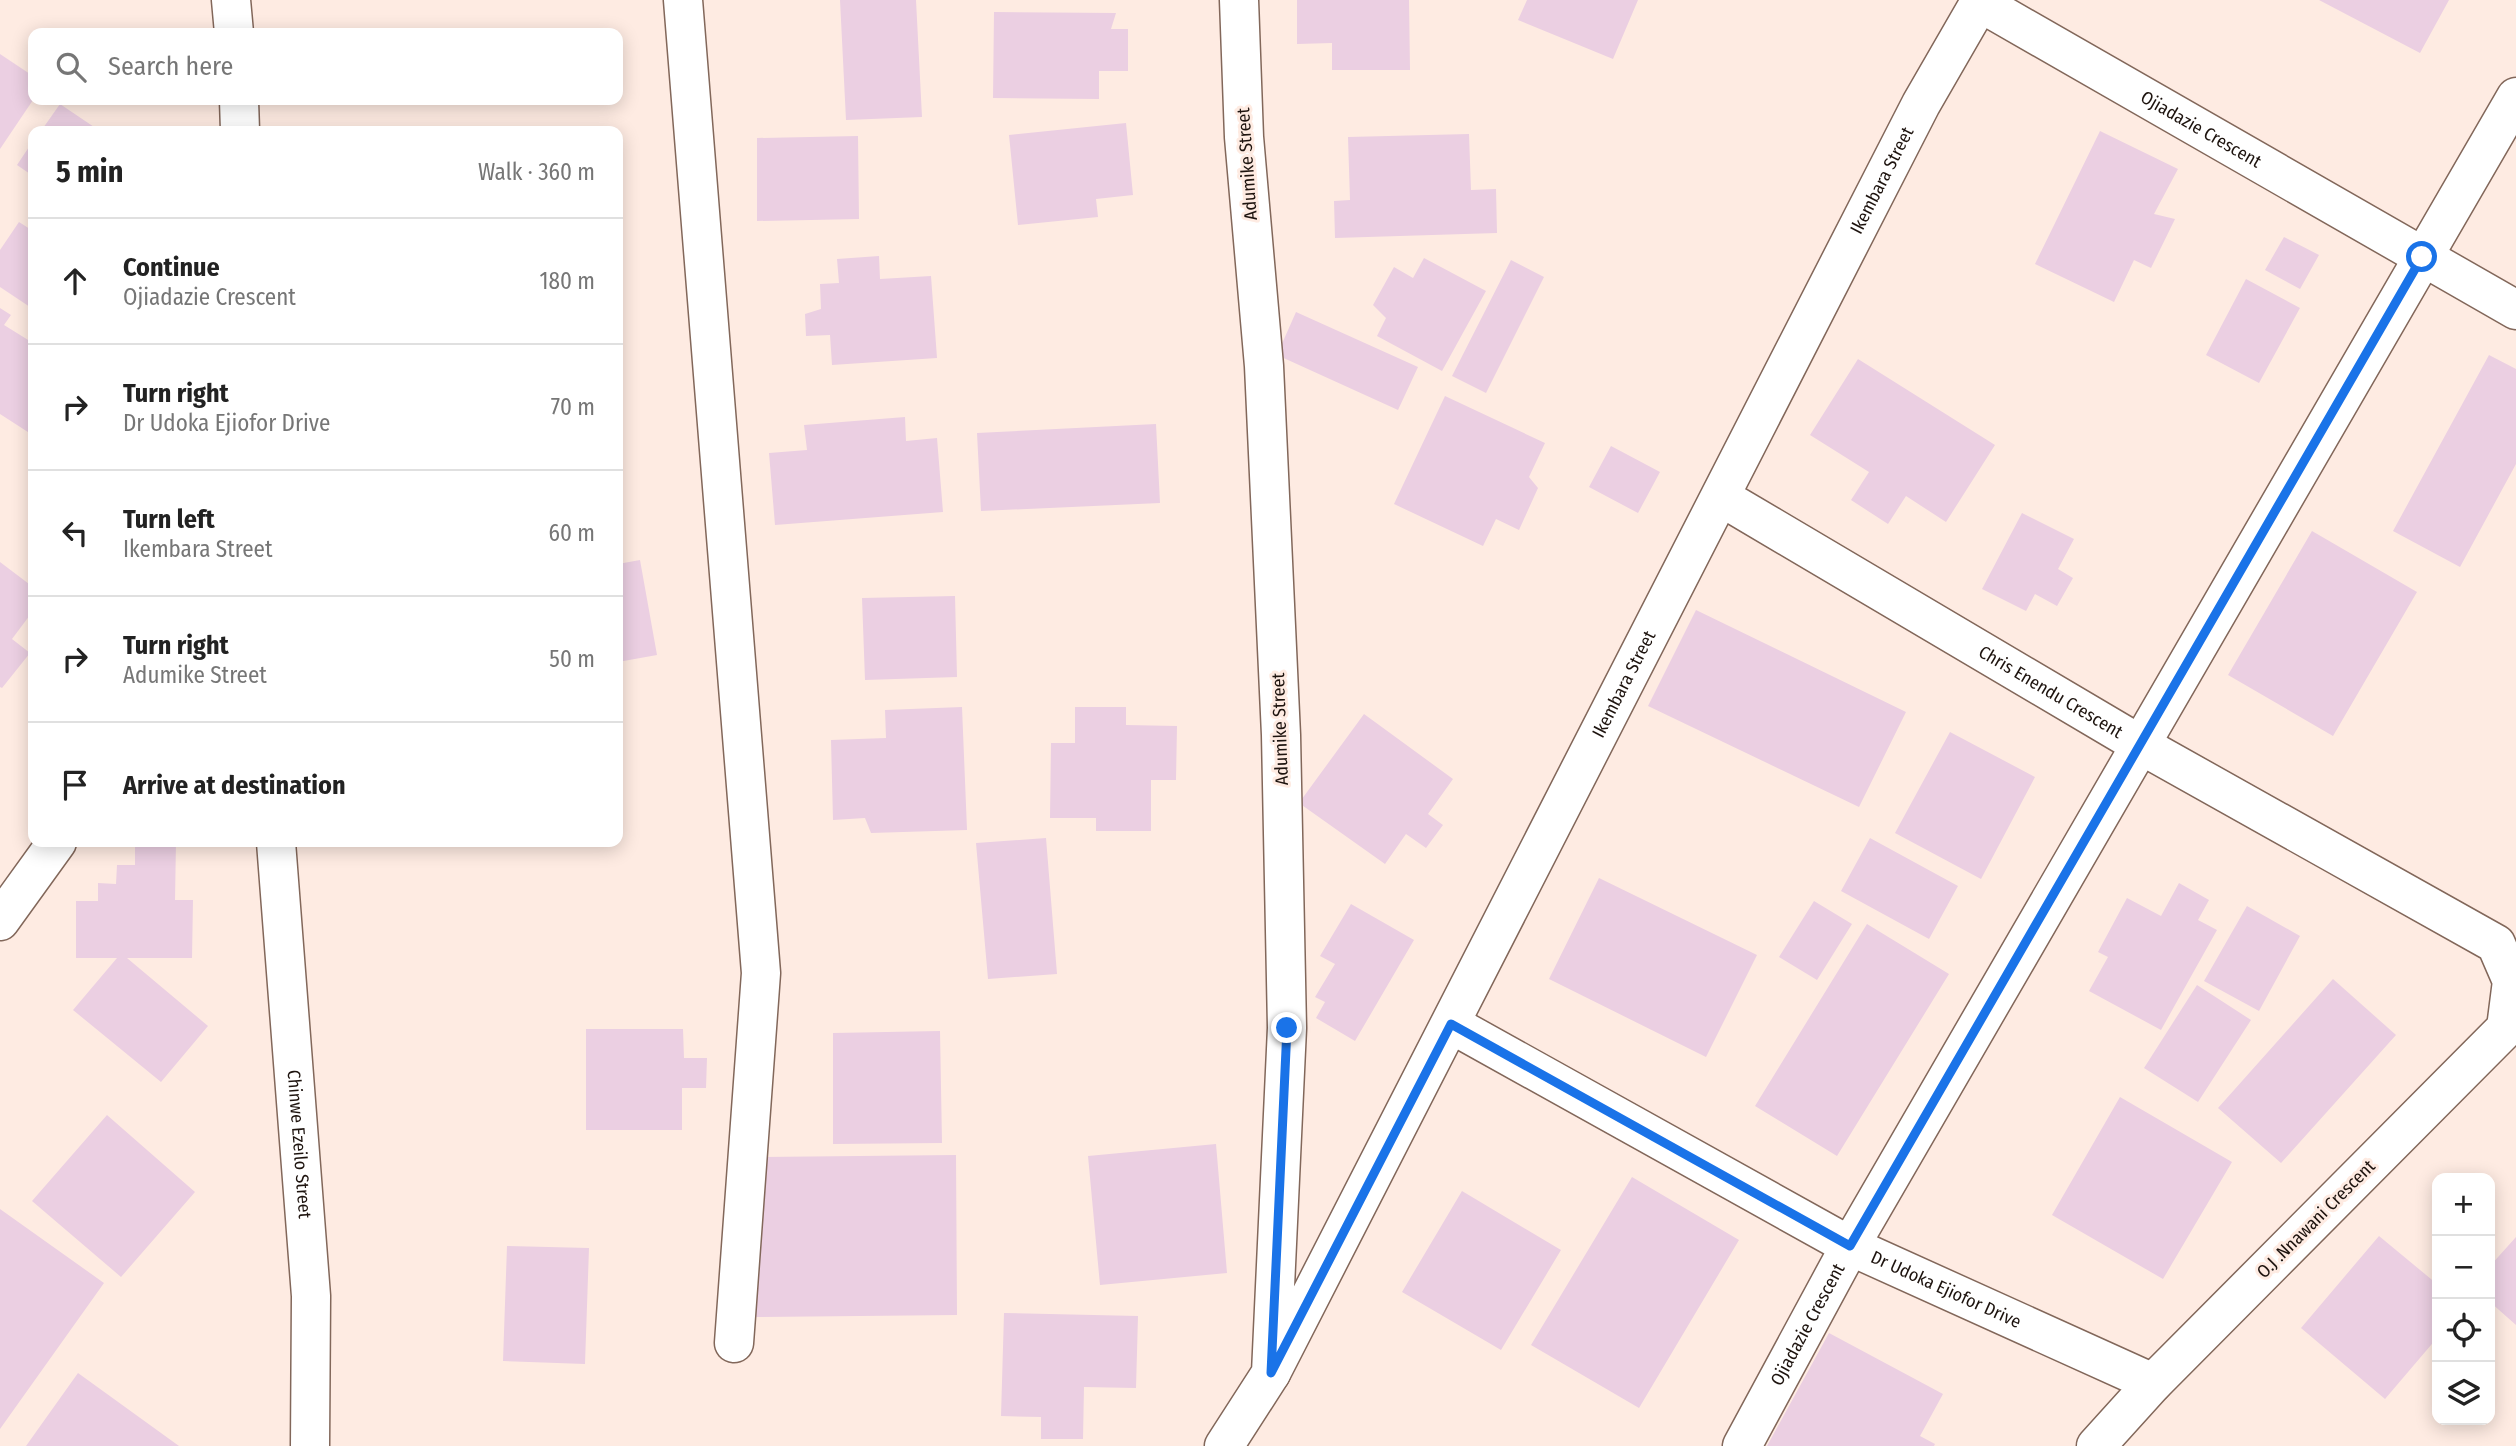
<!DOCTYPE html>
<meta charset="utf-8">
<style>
body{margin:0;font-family:"Fira Sans Condensed",sans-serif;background:#f2f2f2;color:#222}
.controls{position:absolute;right:21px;bottom:21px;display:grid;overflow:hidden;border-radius:14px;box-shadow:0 4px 18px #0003}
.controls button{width:63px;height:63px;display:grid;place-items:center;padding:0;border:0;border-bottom:2px solid #e0e0e0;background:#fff;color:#222;font:35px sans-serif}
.stop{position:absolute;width:21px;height:21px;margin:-16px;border:5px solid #1a73e8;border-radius:50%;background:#fff}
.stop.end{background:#1a73e8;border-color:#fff;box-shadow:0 2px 7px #0008}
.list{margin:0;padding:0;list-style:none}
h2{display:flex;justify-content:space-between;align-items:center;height:91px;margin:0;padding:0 28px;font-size:30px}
h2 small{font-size:23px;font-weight:400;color:#767676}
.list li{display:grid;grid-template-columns:46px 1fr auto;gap:21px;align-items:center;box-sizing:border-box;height:126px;padding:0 28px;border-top:2px solid #e0e0e0}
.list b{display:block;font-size:26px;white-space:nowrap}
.list p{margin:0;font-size:23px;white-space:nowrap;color:#767676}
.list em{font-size:23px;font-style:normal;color:#767676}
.icon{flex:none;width:38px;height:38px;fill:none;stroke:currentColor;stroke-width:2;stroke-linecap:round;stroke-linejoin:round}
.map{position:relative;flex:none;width:2516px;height:1446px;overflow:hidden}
.search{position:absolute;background:#fff;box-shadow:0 4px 18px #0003;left:28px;top:28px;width:595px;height:77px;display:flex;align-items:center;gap:18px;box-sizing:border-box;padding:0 24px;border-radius:14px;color:#767676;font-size:26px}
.panel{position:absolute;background:#fff;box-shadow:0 4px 18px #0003;left:28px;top:126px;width:595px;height:721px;border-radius:14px}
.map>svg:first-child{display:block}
.building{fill:#ebcfe2}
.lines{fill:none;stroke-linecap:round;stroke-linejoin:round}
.minor-casing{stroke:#82675a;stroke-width:41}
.minor{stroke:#fff;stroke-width:38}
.route{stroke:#1a73e8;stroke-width:9}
.labels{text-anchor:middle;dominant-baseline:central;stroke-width:6;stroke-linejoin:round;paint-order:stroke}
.street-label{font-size:18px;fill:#1d130e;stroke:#feebe2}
</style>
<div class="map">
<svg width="2516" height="1446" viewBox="0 0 2516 1446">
<rect width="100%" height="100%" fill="#feebe2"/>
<path class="building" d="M840 0H916L922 117 846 120Z
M1297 0H1409L1410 70H1332V43L1297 44Z
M1527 0H1638L1613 59 1518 20Z
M2319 0H2449L2420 53Z
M994 12 1116 13 1111 29H1128V71H1099V99L993 98Z
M0 54 33 76V100L0 149Z
M60 104 100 131H41Z
M1126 123 1133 195 1096 199 1098 217 1018 225 1009 135Z
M2100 131 2178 169 2154 214 2175 219 2151 268 2134 260 2114 302 2035 264Z
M1469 134 1471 190 1496 189 1497 233 1335 238 1334 201 1350 200 1348 137Z
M858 136 859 219 757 221V138Z
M33 141V176L17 165Z
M19 222 33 231V309L0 287V250Z
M2284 237 2319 255 2300 289 2265 270Z
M879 256 880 279 931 276 937 358 832 365 830 335 806 336 805 314 821 309 820 284 839 283 837 259Z
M1424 258 1486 291 1442 371 1377 336 1386 318 1373 305 1394 267 1413 278Z
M1511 260 1544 277 1486 393 1452 376Z
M2246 279 2300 308 2259 383 2206 355Z
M0 308 11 315 4 325 33 343V431L31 434 0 414Z
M1296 312 1418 367 1398 410 1277 355Z
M2489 355 2516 369V464L2460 567 2393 531Z
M1858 359 1995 445 1946 522 1906 496 1888 524 1851 500 1869 472 1810 435Z
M1445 396 1545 443 1529 477 1538 488 1519 530 1496 519 1483 546 1394 504Z
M905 417 906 441 937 438 943 512 775 525 769 453 807 450 804 425Z
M1156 424 1160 503 981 511 977 433Z
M1611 446 1660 472 1638 513 1589 487Z
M2022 513 2074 539 2058 569 2073 578 2057 606 2035 594 2026 611 1982 589Z
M2312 531 2417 592 2333 736 2228 675Z
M640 560 657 655 618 662V564Z
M0 562 33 587V611L12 639 30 653 2 688 0 687Z
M955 596 957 677 865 680 862 598Z
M1696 610 1906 712 1859 807 1648 706Z
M962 707 967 830 871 833 865 818 833 820 831 740 886 738 885 710Z
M1075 707H1126V725L1177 726 1176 780H1151V831H1096V818H1050L1051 743H1075Z
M1364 714 1453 779 1428 814 1443 825 1426 848 1406 834 1385 864 1299 803Z
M1950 732 2035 777 1981 879 1895 833Z
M1046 838 1057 974 988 979 976 843Z
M1870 838 1958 886 1929 939 1841 891Z
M135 842H176L175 900H193L192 958H127L208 1026 161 1082 73 1010 117 958H76V901H98V883L116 884 117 865H135Z
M1599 878 1757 955 1706 1057 1549 979Z
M2179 883 2209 900 2198 920 2217 930 2161 1030 2089 991 2108 957 2098 952 2127 898 2161 916Z
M1814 901 1852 924 1817 980 1779 957Z
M1351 904 1414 940 1355 1041 1316 1018 1325 1002 1315 997 1335 964 1320 956Z
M2247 906 2300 936 2259 1011 2204 981Z
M1867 924 1949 974 1837 1156 1755 1106Z
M2333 979 2396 1035 2281 1163 2218 1108Z
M2197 985 2251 1020 2198 1102 2144 1068Z
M586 1029H683L684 1058H707L706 1088H682V1130H586Z
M940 1031 942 1143 833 1144V1033Z
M2120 1097 2232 1162 2163 1279 2052 1215Z
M107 1115 195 1192 121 1277 32 1201Z
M1216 1144 1227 1273 1100 1285 1088 1156Z
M956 1155 957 1315 756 1317 755 1157Z
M1632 1177 1739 1240 1639 1408 1531 1345Z
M1462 1191 1561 1250 1501 1350 1402 1292Z
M0 1209 104 1283 0 1429Z
M2379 1236 2437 1284V1338L2385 1399 2301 1328Z
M2516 1237V1325L2490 1302V1266Z
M507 1246 589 1248 585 1364 503 1361Z
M1004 1313 1138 1316 1136 1388 1084 1387 1083 1439H1041V1417L1001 1416Z
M1829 1333 1943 1394 1920 1436 1935 1444 1934 1446H1767Z
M78 1373 179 1446H26Z"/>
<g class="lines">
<defs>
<g id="minor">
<path d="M231 0 234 33"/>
<path d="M683 0 761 973 734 1343"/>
<path id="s1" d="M1979 2 2516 310"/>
<path d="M239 100 240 131"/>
<path id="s2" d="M1721 497 2139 744 2496 944 2512 981 2506 1028 2153 1383 2096 1446"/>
<path id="s3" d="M276 842 311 1296 310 1446"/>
<path d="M0 921 57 842"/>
<path id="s4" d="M1451 1024 1850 1246 2153 1383"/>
<path id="s5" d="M1271 1373 1921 104 1981 0"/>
<path d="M1224 1446 1271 1373 1287 1028 1281 735 1264 366 1244 137 1239 0"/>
<path id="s6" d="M1742 1446 1850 1246 2516 97"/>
</g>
</defs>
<use href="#minor" class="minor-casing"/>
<use href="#minor" class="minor"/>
</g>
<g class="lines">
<path class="route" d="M1287 1028 1271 1373 1451 1024 1850 1246 2422 257"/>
</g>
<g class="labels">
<g class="street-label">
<text stroke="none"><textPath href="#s1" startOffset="256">Ojiadazie Crescent</textPath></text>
<text transform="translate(1247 164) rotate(-94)">Adumike Street</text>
<text stroke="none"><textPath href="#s5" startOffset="1340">Ikembara Street</textPath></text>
<text stroke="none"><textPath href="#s5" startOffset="774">Ikembara Street</textPath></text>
<text stroke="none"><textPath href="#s2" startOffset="383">Chris Enendu Crescent</textPath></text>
<text transform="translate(1280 729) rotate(-92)">Adumike Street</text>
<text stroke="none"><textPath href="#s3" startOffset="303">Chinwe Ezeilo Street</textPath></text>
<text transform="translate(2316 1219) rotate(-45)">O.J .Nnawani Crescent</text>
<text stroke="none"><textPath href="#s4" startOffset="562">Dr Udoka Ejiofor Drive</textPath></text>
<text stroke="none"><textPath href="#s6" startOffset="138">Ojiadazie Crescent</textPath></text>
</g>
</g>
</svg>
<div class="controls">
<button>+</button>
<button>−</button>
<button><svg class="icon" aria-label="locate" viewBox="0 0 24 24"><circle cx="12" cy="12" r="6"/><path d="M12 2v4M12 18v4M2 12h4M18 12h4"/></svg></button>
<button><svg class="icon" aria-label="layers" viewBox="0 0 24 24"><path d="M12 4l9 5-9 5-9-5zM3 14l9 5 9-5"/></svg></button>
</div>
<div class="stop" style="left:2422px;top:257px"></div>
<div class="stop end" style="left:1287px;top:1028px"></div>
<div class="search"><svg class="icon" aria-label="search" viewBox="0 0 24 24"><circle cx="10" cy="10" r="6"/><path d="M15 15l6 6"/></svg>Search here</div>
<section class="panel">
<h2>5 min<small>Walk · 360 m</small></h2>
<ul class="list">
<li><svg class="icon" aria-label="ahead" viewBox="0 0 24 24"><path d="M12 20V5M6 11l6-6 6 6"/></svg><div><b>Continue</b><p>Ojiadazie Crescent</p></div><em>180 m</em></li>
<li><svg class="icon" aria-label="right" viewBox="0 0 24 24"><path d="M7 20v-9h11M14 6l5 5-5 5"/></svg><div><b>Turn right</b><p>Dr Udoka Ejiofor Drive</p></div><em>70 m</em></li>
<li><svg class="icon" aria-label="left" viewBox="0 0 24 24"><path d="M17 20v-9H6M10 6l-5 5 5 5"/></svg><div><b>Turn left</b><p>Ikembara Street</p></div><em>60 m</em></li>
<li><svg class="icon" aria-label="right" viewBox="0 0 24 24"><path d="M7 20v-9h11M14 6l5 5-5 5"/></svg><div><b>Turn right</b><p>Adumike Street</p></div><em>50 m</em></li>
<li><svg class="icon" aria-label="arrive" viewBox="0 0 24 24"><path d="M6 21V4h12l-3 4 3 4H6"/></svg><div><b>Arrive at destination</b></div></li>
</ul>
</section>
</div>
